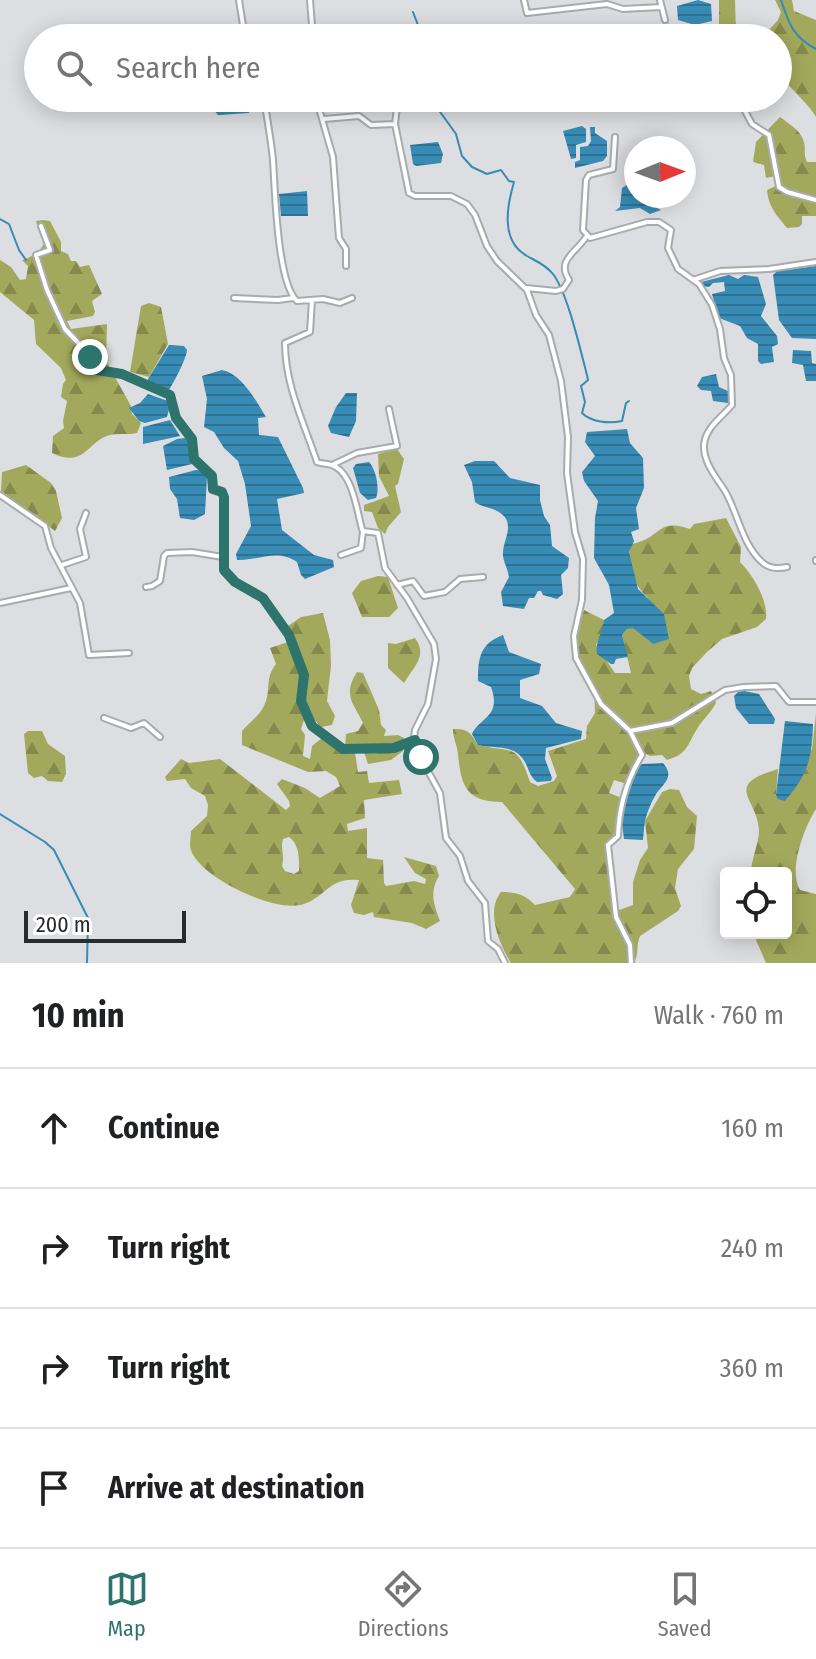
<!DOCTYPE html>
<meta charset="utf-8">
<style>
body{margin:0;font-family:"Fira Sans Condensed",sans-serif;background:#f6f6f6;color:#202124}
.controls{position:absolute;right:24px;bottom:24px;display:grid;overflow:hidden;border-radius:8px;box-shadow:0 4px 20px #0003}
.controls button{width:72px;height:72px;display:grid;place-items:center;padding:0;border:0;border-bottom:2px solid #e0e0e0;background:#fff;color:#202124;font:40px sans-serif}
.compass{position:absolute;left:624px;top:136px;width:72px;height:72px;border-radius:50%;background:#fff;box-shadow:0 4px 20px #0003;rotate:89deg}
.scale{position:absolute;left:24px;bottom:20px;width:162px;box-sizing:border-box;padding-left:8px;border:4px solid #292a2b;border-top:0;font-size:22px;line-height:28px;white-space:nowrap;color:#292a2b;-webkit-text-stroke:6px #fff;paint-order:stroke}
.stop{position:absolute;width:24px;height:24px;margin:-18px;border:6px solid #2d746c;border-radius:50%;background:#fff}
.stop.end{background:#2d746c;border-color:#fff;box-shadow:0 2px 8px #0008}
.list{margin:0;padding:0;list-style:none}
h2{display:flex;justify-content:space-between;align-items:center;height:104px;margin:0;padding:0 32px;font-size:34px}
h2 small{font-size:26px;font-weight:400;color:#757577}
.list li{display:grid;grid-template-columns:52px 1fr auto;gap:24px;align-items:center;box-sizing:border-box;height:120px;padding:0 32px;border-top:2px solid #e0e0e0}
.list b{display:block;font-size:30px;white-space:nowrap}
.list em{font-size:26px;font-style:normal;color:#757577}
.icon{flex:none;width:44px;height:44px;fill:none;stroke:currentColor;stroke-width:2;stroke-linecap:round;stroke-linejoin:round}
.map{position:relative;flex:none;width:816px;height:963px;overflow:hidden}
.search{position:absolute;background:#fff;box-shadow:0 4px 20px #0003;left:24px;right:24px;top:24px;height:88px;display:flex;align-items:center;gap:20px;box-sizing:border-box;padding:0 28px;border-radius:44px;color:#757577;font-size:30px}
.sheet{height:584px;background:#fff}
nav{display:flex;justify-content:space-around;align-items:center;box-sizing:border-box;height:112px;border-top:2px solid #e0e0e0;background:#fff;font-size:22px;color:#757577}
nav a{display:grid;justify-items:center;gap:4px}
nav .on{color:#2d746c}
.map>svg:first-child{display:block}
.forest{fill:url(#forest-firs);fill-rule:evenodd}
.water{fill:url(#water-rules)}
.lines{fill:none;stroke-linecap:round;stroke-linejoin:round}
.stream{stroke:#378bb4;stroke-width:2}
.street-casing{stroke:#a8abae;stroke-width:8}
.street{stroke:#fff;stroke-width:4}
.route{stroke:#2d746c;stroke-width:10}
</style>
<div class="map">
<svg width="816" height="963" viewBox="0 0 816 963">
<defs>
<pattern id="forest-firs" width="22" height="20" patternUnits="userSpaceOnUse" patternTransform="scale(2)"><rect width="22" height="20" fill="#a3a95c"/><path d="M5 1l3.5 6h-7zM16 11l3.5 6h-7z" fill="#858a4c"/></pattern>
<pattern id="water-rules" width="6" height="5" patternUnits="userSpaceOnUse" patternTransform="scale(2)"><rect width="6" height="5" fill="#378bb4"/><path d="M0 2.5h6" fill="none" stroke="#2e7293"/></pattern>
</defs>
<rect width="100%" height="100%" fill="#dcdee1"/>
<path class="forest" d="M719 0H735L736 38H657L669 23 672 32 719 31Z
M775 0H792L794 11 816 20V117C811 107 788 85 778 74V38H770L769 30 778 20 781 12Z
M780 117C790 125 800 129 804 142 806 150 803 154 807 162H816V216H802V224L799 227 787 228C777 216 768 206 767 190L780 184 776 176 766 178 764 165 753 162 756 142Z
M43 220 50 221 61 242V251L68 254 71 261H76L80 267 89 265 102 294 92 301 95 312 93 316 67 321 71 329 107 324 106 361 131 406 132 414 141 423 137 433C128 435 119 433 110 435 87 441 85 469 52 453L53 436 64 428 63 421 67 401 61 397 63 384 66 380 61 368 36 344 34 320 0 292V260L11 267 20 280 26 279 28 266 22 260C35 256 43 249 48 236L38 228 36 221Z
M149 303 161 307 168 344 149 377 130 372 141 306Z
M397 449 404 459 398 484 395 486 401 512 388 527 385 534 378 528 372 512 364 511V505L389 496 379 476 378 454Z
M26 465 51 483 56 491 62 518 55 531 1 491 2 472Z
M726 518 741 547 740 562C753 575 768 600 766 619L757 627 722 639 707 652 692 668 689 676 691 689 701 694 711 691 716 703C710 714 702 720 697 729 687 745 688 754 667 760L662 755 650 756 644 753C631 760 635 774 627 784L614 780 609 793 622 798 616 817 615 832 607 847 614 912 633 905V882L640 860 648 848 645 821 662 792 670 789 679 790 687 807 697 816 694 849 678 869 675 888 681 906 678 911 640 936C636 945 639 954 634 963H511C500 945 485 912 501 892 515 892 525 894 535 905L570 897 575 889 502 802C466 802 461 786 458 754 457 745 453 738 453 729 468 728 471 733 478 745 514 754 516 741 530 782L538 786 554 781 557 776 548 751 586 739 587 726 595 713 594 686 583 670 577 652V632L584 610 604 620 602 635 596 645 615 673H631L622 635 627 629 633 627 653 644 648 598C634 586 625 563 631 544 662 539 656 517 690 529L694 524Z
M378 576 388 577 398 608 389 617H362L352 593 361 581Z
M323 613 330 640 331 666 327 701 335 716 332 725 321 727 307 711 301 729 305 735 303 756 310 759 312 746 322 738 341 750 345 747 346 734 358 731 363 723C354 703 342 696 357 672L363 673 379 710 381 725 386 730 384 736 398 735 404 738 403 751 391 760 368 764 364 752 355 753 358 772 367 771 369 783 399 780 402 794 364 800 365 818 347 824 348 831 367 828V858L383 860 384 883 386 886 414 881 425 884 426 879 415 873 404 857 436 866 439 876C429 892 434 905 440 921L426 929 412 923 374 917 373 912 364 915 354 913 351 905 359 880C329 877 328 895 304 904 277 914 200 878 191 850 189 845 191 837 191 831L207 816 208 805 205 796 191 788 185 779 167 781 165 777 181 759 189 763 220 759 286 810 290 806 289 801 277 784 282 779 305 788 320 798 340 786 336 777 326 771 308 772 242 745V731C249 723 260 715 264 706 272 689 264 679 276 664L270 648 288 642V626L301 617ZM289 837C300 845 299 859 299 871L294 874 285 871 282 866C285 856 280 848 283 839Z
M415 638C428 656 414 666 404 683L388 668V643L396 644Z
M816 714V809C804 828 788 870 800 890L816 894V963H766L753 933H786V873H751C751 859 759 844 759 830 757 797 722 786 778 769L776 795 812 749Z
M28 731H42L48 744 65 756 66 774 62 782 48 781 42 776 34 778 28 773 24 734Z"/>
<path class="water" d="M698 0 711 4 712 21 695 25 678 20 677 6Z
M207 98H248L249 113 218 115 213 109 205 110Z
M582 126 586 129V142L576 145V158L571 159 563 131Z
M590 127H595V133L607 141V156L603 161 575 168V162L580 160V147L588 146 591 141Z
M438 142 443 154 441 163 416 166 413 164 410 145Z
M630 183 636 184V196H655V207L661 210 650 214 640 208 615 211 620 207 622 188Z
M307 191 308 216H281L279 194Z
M816 266V339L792 338 779 320 773 275 777 271Z
M729 275 738 279 744 275 758 277 766 304 761 316 777 336 778 344 772 347 774 362 761 364 758 361V344L747 338 740 326 719 318 712 294 725 291 724 282 713 283 709 287 702 286 701 282Z
M169 345 184 346 187 350C187 358 172 386 167 393L148 384V379Z
M793 350 811 351 812 363 816 364V381H806L803 365 792 363Z
M222 370C242 374 256 401 266 417L258 418 259 435 278 437 303 488 304 493 277 499 282 530 314 555 333 560 334 567 305 579 301 575 297 562C277 548 258 561 237 560L236 554 251 526 245 484 238 461 224 448 214 432 204 427 207 399 202 376Z
M716 374 719 387 728 391 730 400 728 403 713 401 711 391 701 390 697 386 702 377Z
M346 393H357L356 421 349 437 331 433 328 426 336 407Z
M148 394 171 402 167 417 145 423 139 421 129 408 140 403Z
M170 420 180 436 143 444V427Z
M627 429 630 443 643 458 644 488 636 508 639 529 631 532 634 541 629 552 638 589 664 614 669 639 653 644 633 628 627 629 622 635 628 657 616 659 614 664H611L597 654C595 643 602 633 604 620L614 613 609 585 594 558 595 518 598 501 584 481 582 472 595 456 585 442 587 432Z
M177 439 185 438 189 441V455L192 464 167 470 163 446Z
M475 461H494L510 478 540 485V500L544 516 550 525 552 546 569 558 568 568 561 575 563 594 557 599 543 595 541 591H538L534 598H529L524 609 503 606 501 592 509 577C508 569 502 560 503 552 504 538 516 523 499 512 491 507 483 508 475 502L472 482 464 465Z
M369 462C376 469 380 489 376 498L368 500 360 493 353 468 356 464Z
M196 470 204 471 207 476 205 514 194 520 180 518 177 499 170 489 169 477Z
M503 635 509 652 541 664 539 674 520 680V698L542 706 556 723 582 731 581 739 546 748 545 759 552 778 551 781 537 782C528 775 529 767 523 759 513 744 493 749 478 745L472 734C479 718 502 717 491 687L478 681C478 657 480 644 503 635Z
M740 690 759 694 775 719 774 724H749L736 708 734 696Z
M785 721 813 724C812 759 808 774 785 801L778 799 776 795Z
M663 763C676 778 662 784 655 796 652 801 649 808 647 814 644 823 644 831 643 840L624 839 621 817 637 768 642 764Z"/>
<g class="lines">
<path class="stream" d="M781 0C789 24 793 37 816 49
M413 12 423 38
M440 98 438 109 456 134 462 156 472 167 487 174 501 170 509 181 514 182C507 206 500 241 527 256 536 261 546 265 553 274 568 294 580 349 587 375L588 380 581 386 585 402 582 413C591 422 609 424 622 421L626 403 629 401
M0 219 9 224 19 250 26 260
M0 814 45 842 54 850 88 918 87 963"/>
<defs>
<path id="street" d="M239 0 245 38
M310 0 313 38
M524 0 527 13 607 4 623 9 661 7
M660 0 665 20
M264 98C267 119 271 139 273 160 275 189 277 283 297 301L323 299 340 303 352 298
M316 98 333 157 339 238 346 249V266
M398 98 395 124 409 193 415 196H451L467 204 475 215 487 246 497 261 527 290 536 315 549 335 561 381 568 437 567 473 575 532 583 559 582 600 574 636 576 658 601 704 630 731 672 723 725 690 744 687 776 686 789 702H816
M738 98 752 124 769 135 779 187 787 192 816 200
M324 119 359 116 371 125 395 124
M615 137 613 169 589 175 586 180 583 230 590 238 647 222H659L671 230 668 248 678 269 699 284 712 305 720 329 724 358 731 375 732 405C722 417 705 428 704 445 703 462 716 477 725 491 738 513 742 545 763 563 770 569 778 569 787 567
M41 226 50 250 36 255 47 290 65 329 87 352 97 370 122 374 170 395 176 418 192 439 194 459 212 476 213 489 222 492 224 497V570L235 582 263 598 289 635 304 675 301 701 312 726 343 749H386L400 747 415 740
M693 280 720 271 769 269 816 262
M526 288 556 291 563 289 569 280C556 260 576 253 586 237
M234 298 278 300 293 298
M312 300 310 332 285 343C285 385 304 423 317 462 324 465 329 462 336 467 353 477 357 511 362 529L363 531 378 533 385 568 407 598 434 644 436 659 428 704 415 730 414 738 423 762 440 793 446 838 460 856 468 881 485 903 488 941 498 949 505 963
M332 465 357 453 397 446 389 409
M0 495 45 526 51 548 80 603 89 655 129 653
M341 555 361 548 363 531
M816 561V560
M62 565 86 557 80 529 86 513
M397 585 413 581 424 596 445 592 460 579 483 577
M146 587 152 586 160 581 164 556 167 553 192 552 223 557
M0 603 71 588
M104 718 131 728 144 723 160 737
M630 731 642 755C627 779 619 808 618 836L608 845 616 917 630 945 631 963"/>
</defs>
<use href="#street" class="street-casing"/>
<use href="#street" class="street"/>
</g>
<g class="lines">
<path class="route" d="M90 357 97 370 122 374 170 395 176 418 192 439 194 459 212 476 213 489 222 492 224 497V570L235 582 263 598 289 635 304 675 301 701 312 726 343 749 394 748 415 740 421 757"/>
</g>
</svg>
<div class="controls">
<button><svg class="icon" aria-label="locate" viewBox="0 0 24 24"><circle cx="12" cy="12" r="6"/><path d="M12 2v4M12 18v4M2 12h4M18 12h4"/></svg></button>
</div>
<svg class="compass" viewBox="-18 -18 36 36"><path d="M0-13l5 13h-10z" fill="#e53935"/><path d="M0 13l5-13h-10z" fill="#757577"/></svg>
<div class="scale">200 m</div>
<div class="stop" style="left:421px;top:757px"></div>
<div class="stop end" style="left:90px;top:357px"></div>
<div class="search"><svg class="icon" aria-label="search" viewBox="0 0 24 24"><circle cx="10" cy="10" r="6"/><path d="M15 15l6 6"/></svg>Search here</div>
</div>
<section class="sheet">
<h2>10 min<small>Walk · 760 m</small></h2>
<ul class="list">
<li><svg class="icon" aria-label="ahead" viewBox="0 0 24 24"><path d="M12 20V5M6 11l6-6 6 6"/></svg><div><b>Continue</b></div><em>160 m</em></li>
<li><svg class="icon" aria-label="right" viewBox="0 0 24 24"><path d="M7 20v-9h11M14 6l5 5-5 5"/></svg><div><b>Turn right</b></div><em>240 m</em></li>
<li><svg class="icon" aria-label="right" viewBox="0 0 24 24"><path d="M7 20v-9h11M14 6l5 5-5 5"/></svg><div><b>Turn right</b></div><em>360 m</em></li>
<li><svg class="icon" aria-label="arrive" viewBox="0 0 24 24"><path d="M6 21V4h12l-3 4 3 4H6"/></svg><div><b>Arrive at destination</b></div></li>
</ul>
</section>
<nav>
<a class="on"><svg class="icon" aria-label="map" viewBox="0 0 24 24"><path d="M3 6l6-2 6 2 6-2v14l-6 2-6-2-6 2zM9 4v14M15 6v14"/></svg>Map</a>
<a><svg class="icon" aria-label="directions" viewBox="0 0 24 24"><path d="M12 3l9 9-9 9-9-9zM9 14v-3h6M13 9l2 2-2 2"/></svg>Directions</a>
<a><svg class="icon" aria-label="saved" viewBox="0 0 24 24"><path d="M7 4h10v16l-5-4-5 4z"/></svg>Saved</a>
</nav>
